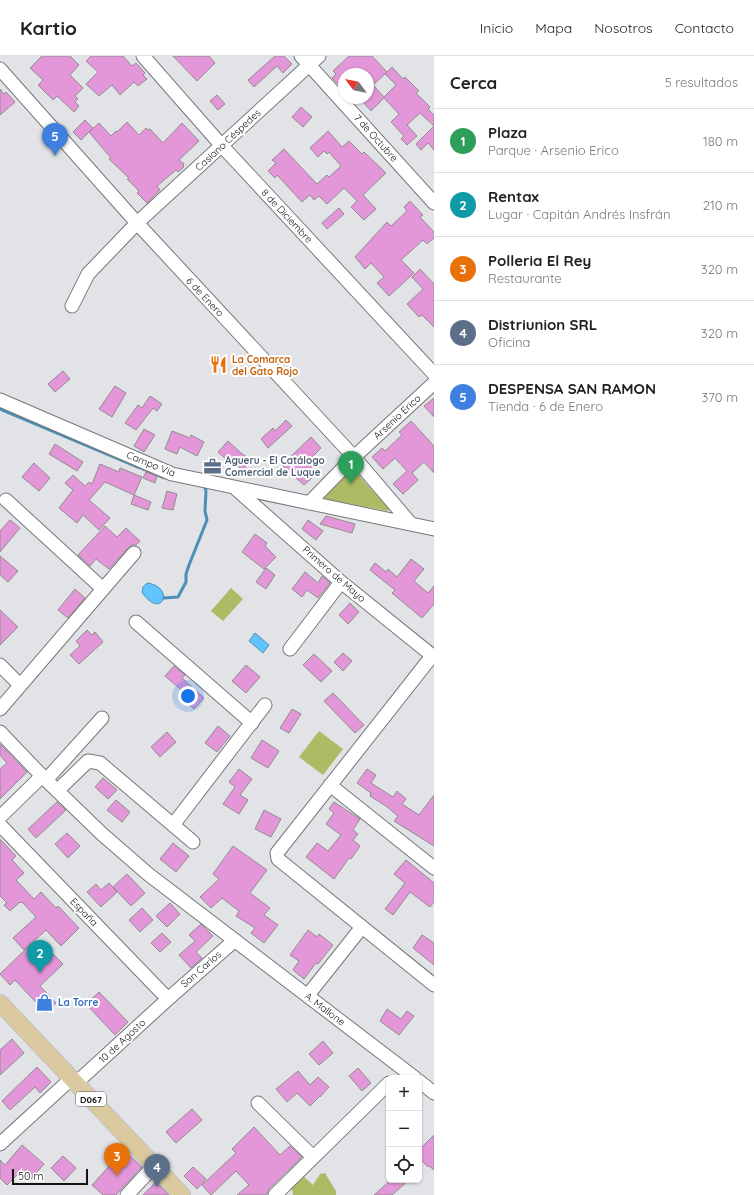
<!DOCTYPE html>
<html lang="es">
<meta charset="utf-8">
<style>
body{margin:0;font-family:Quicksand,sans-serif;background:#f6f6f6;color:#222}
.controls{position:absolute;right:12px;bottom:12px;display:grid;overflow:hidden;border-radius:6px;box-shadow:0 1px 3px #0004}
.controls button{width:36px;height:36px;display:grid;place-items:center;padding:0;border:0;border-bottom:1px solid #e0e0e0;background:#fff;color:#222;font:20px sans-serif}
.compass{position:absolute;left:338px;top:12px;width:36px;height:36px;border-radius:50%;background:#fff;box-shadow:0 1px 3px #0004;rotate:302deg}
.scale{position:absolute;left:12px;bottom:10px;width:76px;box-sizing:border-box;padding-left:4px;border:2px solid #131315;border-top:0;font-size:11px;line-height:14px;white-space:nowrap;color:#131315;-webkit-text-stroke:3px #fff;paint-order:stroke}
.you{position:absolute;left:188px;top:640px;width:14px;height:14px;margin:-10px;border:3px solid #fff;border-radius:50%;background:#1a73e8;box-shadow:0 0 0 6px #1a73e833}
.badge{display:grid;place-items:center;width:26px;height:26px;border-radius:50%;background:#2563eb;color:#fff;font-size:13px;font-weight:700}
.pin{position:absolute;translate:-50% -33px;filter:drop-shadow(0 1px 2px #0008)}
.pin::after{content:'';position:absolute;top:21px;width:14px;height:12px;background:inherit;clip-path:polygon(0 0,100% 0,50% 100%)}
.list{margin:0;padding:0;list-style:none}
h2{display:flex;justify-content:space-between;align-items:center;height:52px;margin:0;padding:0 16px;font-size:17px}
h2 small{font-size:13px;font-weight:400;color:#767676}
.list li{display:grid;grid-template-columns:26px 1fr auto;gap:12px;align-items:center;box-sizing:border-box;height:64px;padding:0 16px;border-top:1px solid #e0e0e0}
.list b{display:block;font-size:15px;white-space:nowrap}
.list p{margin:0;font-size:13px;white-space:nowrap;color:#767676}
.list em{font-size:13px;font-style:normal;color:#767676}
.icon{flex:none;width:22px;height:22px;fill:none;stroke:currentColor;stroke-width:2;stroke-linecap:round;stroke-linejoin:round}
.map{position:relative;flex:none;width:434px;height:1139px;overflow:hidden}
header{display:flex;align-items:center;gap:24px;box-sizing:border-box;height:56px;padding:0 20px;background:#fff;border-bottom:1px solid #e0e0e0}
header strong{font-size:19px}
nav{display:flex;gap:22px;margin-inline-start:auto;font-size:14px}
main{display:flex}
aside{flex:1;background:#fff}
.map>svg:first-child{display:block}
.green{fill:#afba64}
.water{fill:#60c5fd;stroke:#4990b7}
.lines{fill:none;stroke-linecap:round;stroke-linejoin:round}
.stream{stroke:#4990b7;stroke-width:3}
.building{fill:#e397d9;stroke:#908d8f}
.minor-casing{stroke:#77777b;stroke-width:15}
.major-casing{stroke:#c2c2c2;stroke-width:18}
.minor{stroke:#fff;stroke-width:13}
.major{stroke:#dbca9f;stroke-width:16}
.labels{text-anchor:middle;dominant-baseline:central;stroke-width:4;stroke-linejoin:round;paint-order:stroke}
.shield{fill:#fff;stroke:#5a5a5b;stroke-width:1}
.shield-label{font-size:9px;font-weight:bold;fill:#131315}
.street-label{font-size:10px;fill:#131315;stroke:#fff}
.food-label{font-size:10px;font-weight:bold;fill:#c56008;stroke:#fff;text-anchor:start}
.service-label{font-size:10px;font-weight:bold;fill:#4e5e75;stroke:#fff;text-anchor:start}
.shop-label{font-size:10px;font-weight:bold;fill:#366cbe;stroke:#fff;text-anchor:start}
</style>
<header>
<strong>Kartio</strong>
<nav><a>Inicio</a><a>Mapa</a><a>Nosotros</a><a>Contacto</a></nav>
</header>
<main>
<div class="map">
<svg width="434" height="1139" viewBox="0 0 434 1139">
<rect width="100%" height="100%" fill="#e2e3e7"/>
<path class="green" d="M350 415H355L389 453 388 455 323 443V440Z
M231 532 243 543 223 565 211 555Z
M319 675 343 693 323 719 299 701Z
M325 1117 336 1135V1139H293L291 1127 301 1118 313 1129 320 1118Z"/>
<path class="water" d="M0 352 165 422 164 423 0 353Z
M149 527C158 530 163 533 164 542 158 555 146 543 142 536L143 531 146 528Z
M255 577 269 589 263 597 249 585Z"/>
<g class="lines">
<path class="stream" d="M0 353 138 411
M164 542 178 541 186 526V518L189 509 207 464 205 455 206 435 205 432"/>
</g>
<path class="building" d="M42 0H70L79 9 70 19 83 32 75 40 78 43 75 46 79 50 74 56 57 40 53 44 38 29 43 24 30 12Z
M91 0H123L132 10 136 7 145 17 143 19 147 23 138 30 134 26 120 39 112 29 99 40 86 28 98 16 86 5Z
M173 0H209L215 7 197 25Z
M275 0H284L292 8 283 17 277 10 254 31 248 24Z
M349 0H372L387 16 373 29 384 41 396 29 385 18 392 11 403 23 405 21 419 35 416 37 430 51 428 53 434 59V70L420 57 407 69 417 80 407 89 401 83 404 80 391 66 399 58 384 42 371 55 362 45 365 42H368V18H344V24L339 29 332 22 336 18 333 15Z
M0 33 4 38 6 36 15 46 0 59Z
M217 39 225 48 218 54 210 45Z
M301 51 312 61 303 71 292 61Z
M85 64 93 72 81 84 73 76Z
M127 66 139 79 146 72 148 74 150 73 163 87 182 67 199 85 179 104 184 108 183 110 184 111 178 116 176 114 157 130 160 134 147 147 137 137 139 135 127 123 129 122 109 103 111 102 89 76 99 67 111 80 116 75 117 76Z
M434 70V94L428 87 421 94 416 88Z
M328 75 342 91 349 85 362 98 364 96 386 117 363 139 376 153 364 164 351 151 357 145 344 132 327 148 319 140 314 144 310 139 302 146 277 119 275 122 268 115 276 107 272 104 284 93 317 128 327 119 329 121 341 110 329 96 327 98 324 95 318 101 310 92Z
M410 145 423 159 420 161 434 176V182L427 188 423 184 401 204 414 217 389 240 377 227 384 221 371 207 365 213 355 201 387 166 391 170 407 155 404 151Z
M339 152 344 158 327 173 322 167Z
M420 213 434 228V271L422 259 419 261 407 248 423 233 412 221Z
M63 315 70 323 55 336 48 328Z
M115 330 126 337 112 361 99 353Z
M150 340 162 348 157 355 153 352 136 374 125 367 138 349 142 352Z
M434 342V361L424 350Z
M286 364 292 370 268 392 261 383 273 372 275 375Z
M411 365 434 390V417L424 406 412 417 418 424 403 438 393 428 407 415 395 402 383 413 372 401 382 392 385 395 402 379 399 376Z
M144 373 155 379 144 396 134 390Z
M172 375 190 382 191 379 204 386 197 400 180 391 177 398 165 393Z
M311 381 321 392 311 402 318 409 312 415 315 419 304 429 282 409Z
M228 385 241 397 251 404 243 414 228 402 227 404 218 396Z
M55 388 83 406 77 415 49 398Z
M34 407 50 422 39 435 22 421Z
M100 408 119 416 120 412 142 421 134 439 105 426 89 444 110 462 99 474 83 459 77 467 59 452 73 434 65 427 73 419 85 430 89 426 92 428Z
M146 416 157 420 155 427 143 422Z
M167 435 177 438 173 454 162 452Z
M134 439 151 446 148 454 131 448Z
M326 460 355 468 352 477 320 468Z
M10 464 20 472 0 496V475Z
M308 464 323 475 316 484 302 473Z
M105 470 117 481 126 472 140 485 136 489H132L128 492 109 513 96 503 90 510 78 499Z
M255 478 267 487 265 490 276 501 264 513 242 496Z
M0 500 18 515 8 526 0 519Z
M411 503 424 513 414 525 428 537 434 530V548L422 562 392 537 395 534 370 514 375 507 386 516 388 513 397 521Z
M266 512 275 519 266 533 256 526Z
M305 516 318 527 322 520 330 527 318 542 307 534 302 541 292 533Z
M75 533 85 542 68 562 58 554Z
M350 547 359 556 348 568 339 559Z
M0 554 18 571 0 589Z
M87 574 92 579 95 576 103 586 79 608 70 599 80 590 76 585Z
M343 597 352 605 343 615 334 606Z
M314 598 332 615 321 626 303 609Z
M246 609 260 621 246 637 232 625Z
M174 610 185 619 182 622 204 642 194 653 181 641 185 637 165 620Z
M333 637 364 669 355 677 324 645Z
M292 653 301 658 289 677 280 672Z
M218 670 230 680 217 696 205 687Z
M167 676 176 686 160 701 151 691Z
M262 684 279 695 268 712 251 702Z
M0 688 27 716 0 743V713L7 707 0 699Z
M239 713 252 723 240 739 248 744 239 758 223 748 235 731 229 726Z
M367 713 376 719 371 727 393 741 397 735 406 743 402 748 419 759 434 739V790L394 765 398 760 386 750 370 740 371 737 357 727Z
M103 722 117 734 108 743 95 731Z
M116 744 130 756 122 766 107 754Z
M57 746 66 754 36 782 28 773Z
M334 746 360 763 353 774 358 778 353 784 360 790 351 803 349 802 334 823 306 801 317 787 328 795 341 779 326 768 334 757 329 753Z
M264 754 281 763 271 781 255 773Z
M67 777 80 790 68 802 55 788Z
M0 783 16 800 12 804 24 817 16 824 34 843 41 836 56 852 58 850 79 872 61 890 46 874 24 894 13 882 36 861 22 846 21 847 20 846 10 855 4 849 7 847 0 840Z
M173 787 189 800 176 816 160 803Z
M233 790 267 814 250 837 270 852 264 859 278 869 264 887 251 877 255 872 236 860 239 855 222 842 211 852 200 841 219 823 213 818Z
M406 804 434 827V846L430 851 410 836 393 859 385 853 405 827 394 818Z
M127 818 145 837 131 850 113 831Z
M109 827 117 836 101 851 87 836 96 828 101 834Z
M170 847 180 858 167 871 156 860Z
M142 852 153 864 140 876 129 864Z
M201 868 213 880 196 896 202 902 191 912 179 899 195 885 189 879Z
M308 874 317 881 319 878 333 889 318 908 316 907 304 923 293 914 299 905 290 899Z
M162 877 171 886 160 896 151 887Z
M422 879 434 887V909L413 892Z
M30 889 41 901 49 894 63 908 40 930 56 947 46 957 15 924 10 929 0 918Z
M99 936 128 966 115 979 86 948Z
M387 953 401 963 407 955 414 960 399 979 380 965Z
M12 983 24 997 0 1019V994Z
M323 985 333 997 319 1009 309 998Z
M37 1011 51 1026 40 1037 35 1031 10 1054 2 1045Z
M358 1012 371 1027 362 1035 349 1020Z
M298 1015 310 1029 318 1021 329 1031 320 1041V1040L310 1050 297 1037 287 1046 276 1033Z
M192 1053 202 1064 176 1087 166 1076Z
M254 1071 280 1099 290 1090 302 1101 269 1133 266 1139H237L249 1129 236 1115 211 1139 202 1129 236 1097 232 1093Z
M434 1079V1114L429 1110 428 1111 419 1102V1094Z
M22 1089 44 1108 31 1123 21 1115 7 1129 0 1122V1104L5 1109Z
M124 1094 142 1111 116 1139H103L92 1129Z
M63 1100 76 1112 64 1125 51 1112Z
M193 1111 206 1123 197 1133 184 1120Z
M391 1124H409L392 1139H374Z
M156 1126 169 1139H143Z"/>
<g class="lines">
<defs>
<path id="minor" d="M143 0 222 90 434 318
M301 0 434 147
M0 13 137 167 354 401 411 468
M72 250 88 218 137 167 319 0
M0 344 172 418 434 473
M236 433 341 526 434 601
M6 444 103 533
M309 447 354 401 434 327
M136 566 252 667
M290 593 341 526
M432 600 277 797 278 803 434 929
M0 609 20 629
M0 653 134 497
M0 676 42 720 102 778 148 818 415 1022
M46 724 102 662
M330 729 434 812
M57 735 88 705 100 707 193 786
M0 761 42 720
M0 769 168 943
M173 769 265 649
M308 939 362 871
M419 1025 434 1037
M76 1027 168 943 235 884
M258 1047 313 1101
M0 1088 72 1022
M127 1139 155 1109
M275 1139 389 1027"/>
<path id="major" d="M0 947 182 1139"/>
</defs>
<use href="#minor" class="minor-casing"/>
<use href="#major" class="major-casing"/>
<use href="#minor" class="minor"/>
<use href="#major" class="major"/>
</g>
<defs>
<symbol id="restaurant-bare" viewBox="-9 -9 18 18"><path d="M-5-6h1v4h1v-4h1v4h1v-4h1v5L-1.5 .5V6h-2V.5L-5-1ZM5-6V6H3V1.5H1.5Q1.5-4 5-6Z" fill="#e8710a" stroke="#fff" stroke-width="2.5" paint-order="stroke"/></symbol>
<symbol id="office-bare" viewBox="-9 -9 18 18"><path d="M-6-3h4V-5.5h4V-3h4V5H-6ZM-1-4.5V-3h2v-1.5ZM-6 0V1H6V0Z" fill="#5c6f8a" stroke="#fff" stroke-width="2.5" paint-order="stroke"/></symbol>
<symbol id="shop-bare" viewBox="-9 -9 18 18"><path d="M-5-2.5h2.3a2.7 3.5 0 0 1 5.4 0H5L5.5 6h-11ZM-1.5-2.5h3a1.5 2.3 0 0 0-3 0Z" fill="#3f7fe0" stroke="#fff" stroke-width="2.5" paint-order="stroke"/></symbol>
</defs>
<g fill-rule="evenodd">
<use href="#restaurant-bare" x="206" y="296" width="25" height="25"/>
<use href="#office-bare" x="200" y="398" width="25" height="25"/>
<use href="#shop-bare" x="32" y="934" width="25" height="25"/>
</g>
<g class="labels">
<rect class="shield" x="76" y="1036" width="30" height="14" rx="3"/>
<g class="shield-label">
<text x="91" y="1043">D067</text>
</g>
<g class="street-label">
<text transform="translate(376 82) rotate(48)">7 de Octubre</text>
<text transform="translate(228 84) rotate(-43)">Casiano Céspedes</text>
<text transform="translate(287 160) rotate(47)">8 de Diciembre</text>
<text transform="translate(205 241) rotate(47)">6 de Enero</text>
<text transform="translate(397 361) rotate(-43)">Arsenio Erico</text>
<text transform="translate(151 408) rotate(22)">Campo Via</text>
<text transform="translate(334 518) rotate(41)">Primero de Mayo</text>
<text transform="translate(84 856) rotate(46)">España</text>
<text transform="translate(201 913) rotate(-41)">San Carlos</text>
<text transform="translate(325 953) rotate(37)">A. Mallone</text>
<text transform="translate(122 985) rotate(-43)">10 de Agosto</text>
</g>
<g class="food-label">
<text x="232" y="303">La Comarca<tspan x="232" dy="12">del Gato Rojo</tspan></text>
</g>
<g class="service-label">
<text x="225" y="404">Agueru - El Catálogo<tspan x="225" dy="12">Comercial de Luque</tspan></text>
</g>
<g class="shop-label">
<text x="58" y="946">La Torre</text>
</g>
</g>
</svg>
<div class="controls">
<button>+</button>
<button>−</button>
<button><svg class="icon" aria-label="locate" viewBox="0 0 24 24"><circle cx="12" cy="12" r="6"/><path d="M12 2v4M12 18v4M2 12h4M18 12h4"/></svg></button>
</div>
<svg class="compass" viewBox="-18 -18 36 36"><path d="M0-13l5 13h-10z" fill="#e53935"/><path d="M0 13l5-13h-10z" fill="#767676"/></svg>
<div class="scale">50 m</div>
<div class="you"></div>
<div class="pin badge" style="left:351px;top:428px;background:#2e9e5b">1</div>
<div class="pin badge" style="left:40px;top:917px;background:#0f9aa8">2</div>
<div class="pin badge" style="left:117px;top:1120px;background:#e8710a">3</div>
<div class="pin badge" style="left:157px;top:1131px;background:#5c6f8a">4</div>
<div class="pin badge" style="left:55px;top:100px;background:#3f7fe0">5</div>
</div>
<aside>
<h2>Cerca<small>5 resultados</small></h2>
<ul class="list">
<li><span class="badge" style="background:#2e9e5b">1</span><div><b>Plaza</b><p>Parque · Arsenio Erico</p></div><em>180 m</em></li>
<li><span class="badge" style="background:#0f9aa8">2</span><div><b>Rentax</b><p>Lugar · Capitán Andrés Insfrán</p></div><em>210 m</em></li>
<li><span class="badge" style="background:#e8710a">3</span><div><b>Polleria El Rey</b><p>Restaurante</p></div><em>320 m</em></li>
<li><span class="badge" style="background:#5c6f8a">4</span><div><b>Distriunion SRL</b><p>Oficina</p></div><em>320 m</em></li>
<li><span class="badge" style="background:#3f7fe0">5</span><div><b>DESPENSA SAN RAMON</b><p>Tienda · 6 de Enero</p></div><em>370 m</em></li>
</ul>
</aside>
</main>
